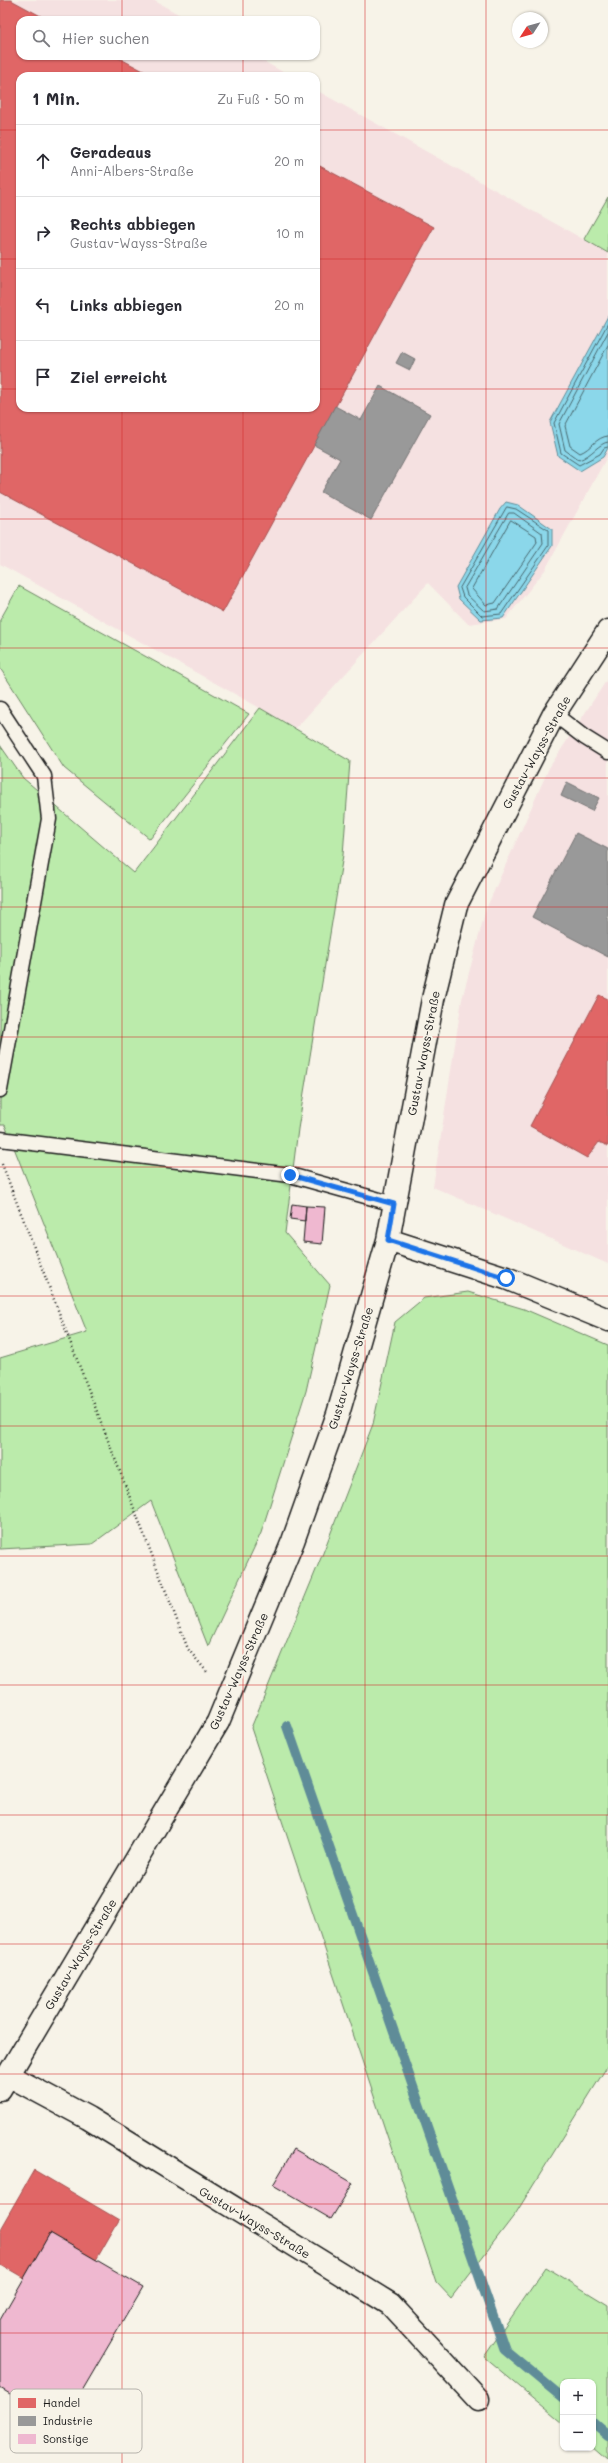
<!DOCTYPE html>
<html lang="de">
<meta charset="utf-8">
<style>
body{margin:0;font-family:Mali,sans-serif;background:#f7f7f7;color:#2b2b33}
.controls{position:absolute;right:12px;bottom:12px;display:grid;overflow:hidden;border-radius:8px;box-shadow:0 1px 3px #0004}
.controls button{width:36px;height:36px;display:grid;place-items:center;padding:0;border:0;border-bottom:1px solid #e1e1e2;background:#fff;color:#2b2b33;font:20px sans-serif}
.compass{position:absolute;left:512px;top:12px;width:36px;height:36px;border-radius:50%;background:#fff;box-shadow:0 1px 3px #0004;rotate:234deg}
.stop{position:absolute;width:12px;height:12px;margin:-9px;border:3px solid #1a73e8;border-radius:50%;background:#fff}
.stop.end{background:#1a73e8;border-color:#fff;box-shadow:0 1px 4px #0008}
.list{margin:0;padding:0;list-style:none}
h2{display:flex;justify-content:space-between;align-items:center;height:52px;margin:0;padding:0 16px;font-size:17px}
h2 small{font-size:13px;font-weight:400;color:#7c7c81}
.list li{display:grid;grid-template-columns:26px 1fr auto;gap:12px;align-items:center;box-sizing:border-box;height:72px;padding:0 16px;border-top:1px solid #e1e1e2}
.list b{display:block;font-size:15px;white-space:nowrap}
.list p{margin:0;font-size:13px;white-space:nowrap;color:#7c7c81}
.list em{font-size:13px;font-style:normal;color:#7c7c81}
.icon{flex:none;width:22px;height:22px;fill:none;stroke:currentColor;stroke-width:2;stroke-linecap:round;stroke-linejoin:round}
.map{position:relative;flex:none;width:608px;height:2463px;overflow:hidden}
.search{position:absolute;background:#fff;box-shadow:0 1px 3px #0004;left:16px;top:16px;width:304px;height:44px;display:flex;align-items:center;gap:10px;box-sizing:border-box;padding:0 14px;border-radius:12px;color:#7c7c81;font-size:15px}
.panel{position:absolute;background:#fff;box-shadow:0 1px 3px #0004;left:16px;top:72px;width:304px;height:340px;border-radius:12px}
.map>svg:first-child{display:block}
.built{fill:#f5e1e1}
.green{fill:#bbebab;stroke:#6c8464}
.water{fill:#8bd7ea;stroke:#5f8c98}
.shops{fill:#e06666;stroke:#a55050}
.industry{fill:#999;stroke:#747474}
.lines{fill:none;stroke-linecap:round;stroke-linejoin:round}
.shore{stroke:#48676e;stroke-width:1}
.stream{stroke:#5f8c98;stroke-width:10}
.building{fill:#efb8d0;stroke:#1c1c1c}
.lane-casing{stroke:#1c1c1c;stroke-width:17}
.street-casing{stroke:#1c1c1c;stroke-width:25}
.path{stroke:#1c1c1c;stroke-width:2.5;stroke-dasharray:1 3;stroke-linecap:butt}
.lane{stroke:#f7f3e8;stroke-width:14}
.street{stroke:#f7f3e8;stroke-width:22}
.route{stroke:#1a73e8;stroke-width:5}
.grid{fill:none;stroke:#d62828;stroke-width:1;stroke-opacity:0.55}
.labels{text-anchor:middle;dominant-baseline:central;stroke-width:4;stroke-linejoin:round;paint-order:stroke}
.street-label{font-size:12px;fill:#1c1c1c;stroke:#f7f3e8}
.key{fill:#f7f3e8;stroke:#b5b2ab;stroke-width:1}
.key-label{font-size:11px;fill:#1c1c1c}
</style>
<div class="map">
<svg width="608" height="2463" viewBox="0 0 608 2463">
<rect width="100%" height="100%" fill="#f7f3e8"/>
<filter id="ink" filterUnits="userSpaceOnUse"><feTurbulence type="fractalNoise" baseFrequency=".025" numOctaves="2"/><feDisplacementMap in="SourceGraphic" scale="8" xChannelSelector="R" yChannelSelector="G"/><feConvolveMatrix kernelMatrix="1 2 1 2 8 2 1 2 1" color-interpolation-filters="sRGB"/></filter>
<g filter="url(#ink)">
<path class="built" d="M0 0H153L189 20H20V56H254L290 76H20V408H316V90L608 253V455L545 570 506 619 468 624 428 583 296 728 0 564Z
M608 678V1264L433 1187 462 999 486 909 549 768Z"/>
<path class="green" d="M608 197V253L584 239Z
M19 586 249 714 150 839 64 768 0 668V620Z
M260 708 350 761 343 855 298 1129 285 1233 330 1285 306 1391 261 1533 208 1646 151 1501 92 1544 0 1549V1358L87 1332 5 1125H0V745L23 778 134 873Z
M468 1292 524 1309 608 1345V2065L516 2213 451 2298 436 2282 251 1728 323 1553 373 1424 395 1322 424 1298Z
M546 2267 608 2305V2460L593 2447V2382H563V2423L484 2357Z"/>
<path class="water" d="M608 316V448L603 457 580 471 558 456 550 422Z
M506 502 518 505 552 529V546L503 618 481 620 459 599 456 587 500 509Z"/>
<path class="shops" d="M0 0H11L48 20H20V56H115L153 76H20V408H316V164L434 227 223 612 0 492Z
M599 995 608 999V1146L599 1142 587 1158 530 1126Z
M34 2170 119 2220 96 2260 50 2233 24 2278 0 2264V2229Z"/>
<path class="industry" d="M402 352 415 359 410 370 396 363Z
M380 386 430 414 371 520 321 492 340 459 314 445 335 406 361 420Z
M567 782 599 798 592 811 561 796Z
M576 833 608 849V957L532 917Z"/>
<g class="lines">
<path class="shore" d="M608 323 554 423 561 453 579 465 600 454 604 448 608 447
M608 332 559 424 565 450 579 460C591 456 599 443 608 442
M608 345 565 426 570 446 580 453C591 449 596 437 608 436
M507 507 516 509 548 530V546L501 614 482 616 463 597 460 588Z
M509 513H514L542 533 543 543 498 609 484 611 467 595 465 588Z
M511 520 536 536 537 542 495 603 486 605 472 589Z"/>
<path class="stream" d="M287 1726 505 2350 563 2398
M593 2423 608 2436"/>
</g>
<path class="building" d="M292 1204 306 1206 305 1221 290 1219Z
M306 1206 325 1207 322 1244 303 1242Z
M294 2149 353 2183 331 2219 273 2185Z
M50 2233 143 2287 62 2425 0 2388V2320Z"/>
<g class="lines">
<defs>
<path id="lane" d="M0 709 44 776 49 819 0 1090
M554 714 584 737 608 752
M0 1139 290 1175 394 1204"/>
<path id="street" d="M388 1240 506 1278 608 1320
M8 2075 88 2118 390 2304 478 2399
M0 2089 218 1722 293 1541 338 1414 388 1240 433 999 456 905 554 714 608 631"/>
</defs>
<use href="#lane" class="lane-casing"/>
<use href="#street" class="street-casing"/>
<path class="path" d="M2 1164 188 1649 207 1672"/>
<use href="#lane" class="lane"/>
<use href="#street" class="street"/>
</g>
</g>
<g class="lines" filter="url(#ink)">
<path class="route" d="M290 1175 394 1204 388 1240 506 1278"/>
</g>
<path class="grid" d="M122 0V20M243 0V20M365 0V2463M486 0V2463M122 56V76M243 56V76M0 130H20M316 130H608M0 259H20M316 259H608M0 389H20M316 389H608M122 408V2463M243 408V2463M0 519H608M0 648H608M0 778H608M0 907H608M0 1037H608M0 1167H608M0 1296H608M0 1426H608M0 1556H608M0 1685H608M0 1815H608M0 1944H608M0 2074H608M0 2204H608M0 2333H608"/>
<g class="labels">
<g class="street-label">
<text transform="translate(536 752) rotate(-61)">Gustav-Wayss-Straße</text>
<text transform="translate(423 1053) rotate(-79)">Gustav-Wayss-Straße</text>
<text transform="translate(350 1368) rotate(-73)">Gustav-Wayss-Straße</text>
<text transform="translate(238 1671) rotate(-66)">Gustav-Wayss-Straße</text>
<text transform="translate(80 1954) rotate(-59)">Gustav-Wayss-Straße</text>
<text transform="translate(255 2222) rotate(31)">Gustav-Wayss-Straße</text>
</g>
</g>
<rect x="10" y="2389" width="132" height="64" rx="6" class="key"/>
<rect x="18" y="2398" width="18" height="10" fill="#e06666"/>
<rect x="18" y="2416" width="18" height="10" fill="#999"/>
<rect x="18" y="2434" width="18" height="10" fill="#efb8d0"/>
<g class="key-label">
<text x="43" y="2407">Handel</text>
<text x="43" y="2425">Industrie</text>
<text x="43" y="2443">Sonstige</text>
</g>
</svg>
<div class="controls">
<button>+</button>
<button>−</button>
</div>
<svg class="compass" viewBox="-18 -18 36 36"><path d="M0-13l5 13h-10z" fill="#e53935"/><path d="M0 13l5-13h-10z" fill="#7c7c81"/></svg>
<div class="stop" style="left:506px;top:1278px"></div>
<div class="stop end" style="left:290px;top:1175px"></div>
<div class="search"><svg class="icon" aria-label="search" viewBox="0 0 24 24"><circle cx="10" cy="10" r="6"/><path d="M15 15l6 6"/></svg>Hier suchen</div>
<section class="panel">
<h2>1 Min.<small>Zu Fuß · 50 m</small></h2>
<ul class="list">
<li><svg class="icon" aria-label="ahead" viewBox="0 0 24 24"><path d="M12 20V5M6 11l6-6 6 6"/></svg><div><b>Geradeaus</b><p>Anni-Albers-Straße</p></div><em>20 m</em></li>
<li><svg class="icon" aria-label="right" viewBox="0 0 24 24"><path d="M7 20v-9h11M14 6l5 5-5 5"/></svg><div><b>Rechts abbiegen</b><p>Gustav-Wayss-Straße</p></div><em>10 m</em></li>
<li><svg class="icon" aria-label="left" viewBox="0 0 24 24"><path d="M17 20v-9H6M10 6l-5 5 5 5"/></svg><div><b>Links abbiegen</b></div><em>20 m</em></li>
<li><svg class="icon" aria-label="arrive" viewBox="0 0 24 24"><path d="M6 21V4h12l-3 4 3 4H6"/></svg><div><b>Ziel erreicht</b></div></li>
</ul>
</section>
</div>
